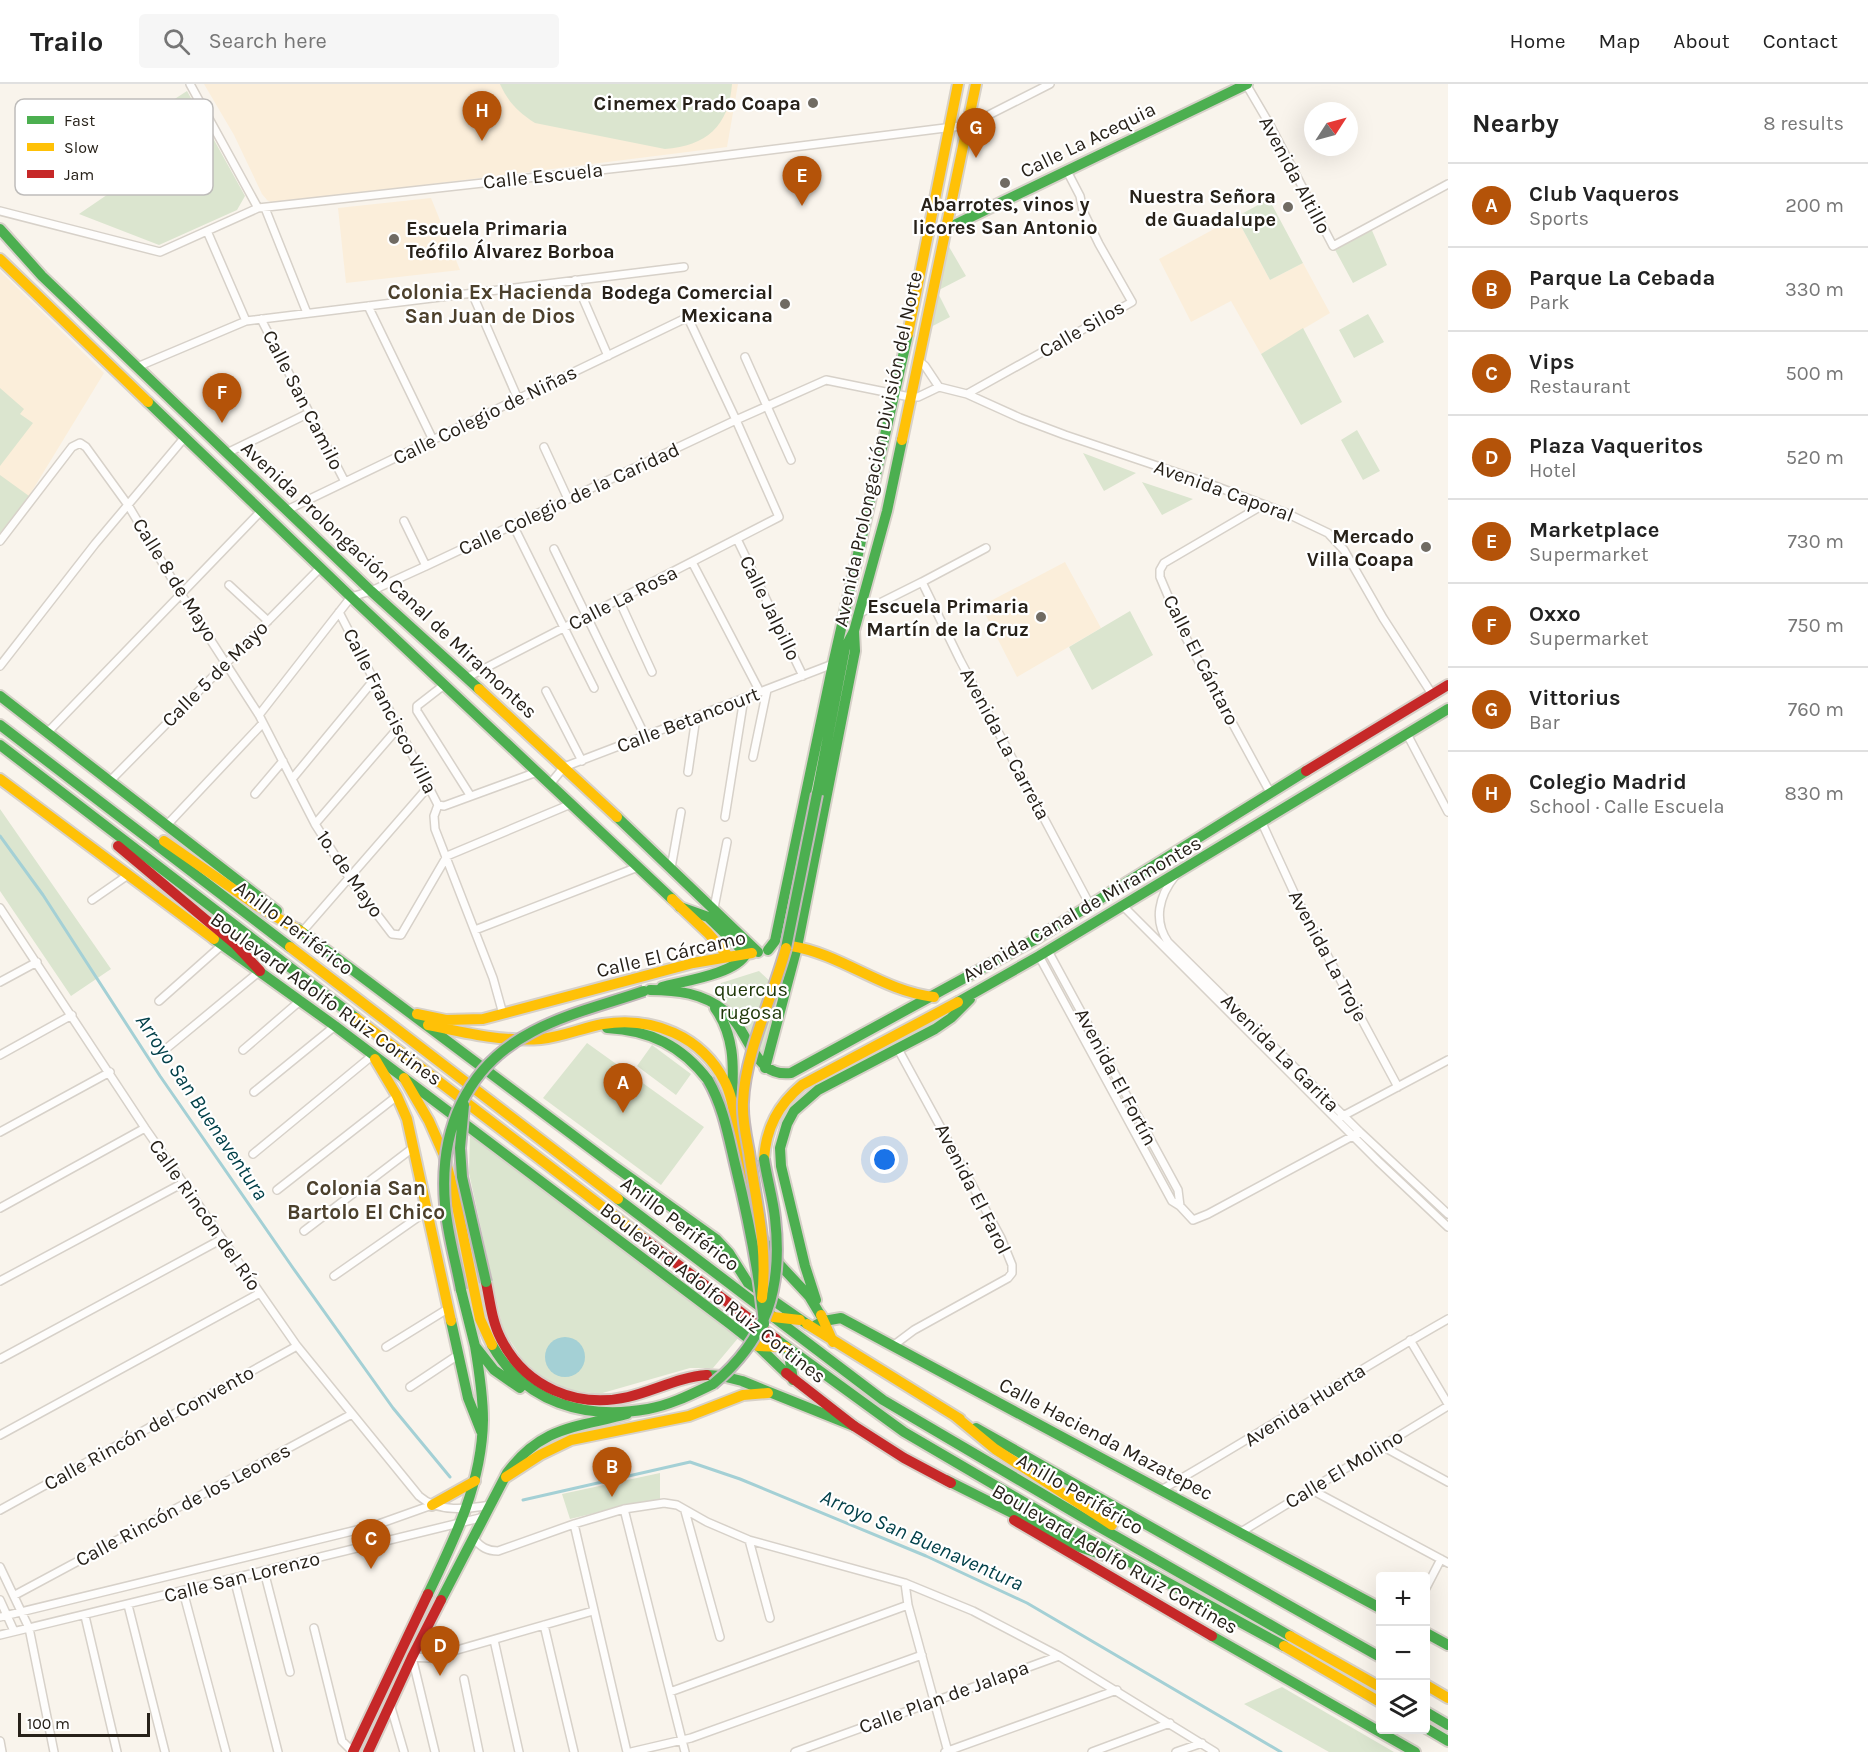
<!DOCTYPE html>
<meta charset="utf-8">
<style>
body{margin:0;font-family:Karla,sans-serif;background:#f6f6f6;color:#222}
.controls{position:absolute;right:18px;bottom:18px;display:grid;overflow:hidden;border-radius:6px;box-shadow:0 6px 24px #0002}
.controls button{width:54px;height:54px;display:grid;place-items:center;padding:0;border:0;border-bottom:2px solid #e0e0e0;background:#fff;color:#222;font:30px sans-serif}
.compass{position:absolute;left:1304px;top:18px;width:54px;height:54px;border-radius:50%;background:#fff;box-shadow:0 6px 24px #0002;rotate:54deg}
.scale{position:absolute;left:18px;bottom:15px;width:132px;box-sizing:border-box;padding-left:6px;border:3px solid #272119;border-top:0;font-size:16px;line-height:21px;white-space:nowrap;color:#272119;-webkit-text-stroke:4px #fff;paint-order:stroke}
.you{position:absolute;left:885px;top:1076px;width:21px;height:21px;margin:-15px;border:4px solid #fff;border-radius:50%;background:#1a73e8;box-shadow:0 0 0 9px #1a73e833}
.badge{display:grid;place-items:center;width:39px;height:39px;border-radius:50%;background:#b45309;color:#fff;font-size:20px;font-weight:700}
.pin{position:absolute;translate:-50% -50px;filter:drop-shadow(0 2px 3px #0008)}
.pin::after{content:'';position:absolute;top:32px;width:21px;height:18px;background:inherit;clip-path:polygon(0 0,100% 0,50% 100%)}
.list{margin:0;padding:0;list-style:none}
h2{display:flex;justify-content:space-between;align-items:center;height:78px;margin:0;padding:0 24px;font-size:26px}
h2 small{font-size:20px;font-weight:400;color:#767676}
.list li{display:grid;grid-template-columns:39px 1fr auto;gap:18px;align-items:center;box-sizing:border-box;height:84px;padding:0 24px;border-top:2px solid #e0e0e0}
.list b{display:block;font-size:22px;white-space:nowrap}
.list p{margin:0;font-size:20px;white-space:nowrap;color:#767676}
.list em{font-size:20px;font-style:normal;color:#767676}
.icon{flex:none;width:33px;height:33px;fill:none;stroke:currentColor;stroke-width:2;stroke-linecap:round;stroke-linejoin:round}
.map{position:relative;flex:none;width:1448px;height:1668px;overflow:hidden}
header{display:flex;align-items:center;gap:36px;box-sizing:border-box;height:84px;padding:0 30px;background:#fff;border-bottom:2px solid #e0e0e0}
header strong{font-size:28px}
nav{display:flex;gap:33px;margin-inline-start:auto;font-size:21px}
.search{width:420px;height:54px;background:#f6f6f6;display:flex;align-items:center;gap:15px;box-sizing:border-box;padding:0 21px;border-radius:6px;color:#767676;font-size:22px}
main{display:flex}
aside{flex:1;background:#fff}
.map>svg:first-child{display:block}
.built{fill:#fbeeda}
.green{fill:#dbe5cf}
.water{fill:#a4d0d5}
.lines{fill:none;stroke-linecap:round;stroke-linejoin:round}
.stream{stroke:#a4d0d5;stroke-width:3}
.street-casing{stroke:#d7d1c9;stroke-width:10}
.fast-casing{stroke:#d7d1c9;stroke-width:14}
.slow-casing{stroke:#d7d1c9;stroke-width:14}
.jam-casing{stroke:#d7d1c9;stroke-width:14}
.street{stroke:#fefdfc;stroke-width:7}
.fast{stroke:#4caf50;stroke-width:10}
.slow{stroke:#ffc107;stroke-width:10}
.jam{stroke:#c62828;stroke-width:10}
.fast-bridge-casing{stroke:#c3b9bb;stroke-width:14;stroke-linecap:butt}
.slow-bridge-casing{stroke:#c3b9bb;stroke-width:14;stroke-linecap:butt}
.fast-bridge{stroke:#4caf50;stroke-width:10}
.slow-bridge{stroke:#ffc107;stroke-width:10}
.poi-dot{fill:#706b63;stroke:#fff;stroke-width:2}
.labels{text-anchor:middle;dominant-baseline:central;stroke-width:4.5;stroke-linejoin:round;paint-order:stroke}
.poi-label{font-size:20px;font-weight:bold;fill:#272119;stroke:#fff;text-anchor:end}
.street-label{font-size:20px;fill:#272119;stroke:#fff}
.park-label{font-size:20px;fill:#1d3606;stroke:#fff}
.neighbourhood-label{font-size:21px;font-weight:bold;fill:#4c402c;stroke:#fff}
.water-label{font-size:21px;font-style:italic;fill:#024049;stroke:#fff}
.key{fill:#fff;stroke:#bebcba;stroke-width:1.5}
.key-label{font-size:16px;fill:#272119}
</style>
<header>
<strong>Trailo</strong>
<div class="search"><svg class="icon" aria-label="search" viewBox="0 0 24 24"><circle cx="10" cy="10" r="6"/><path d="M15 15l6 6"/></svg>Search here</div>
<nav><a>Home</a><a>Map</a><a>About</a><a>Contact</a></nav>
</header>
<main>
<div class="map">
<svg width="1448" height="1668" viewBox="0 0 1448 1668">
<rect width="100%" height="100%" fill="#f9f4ec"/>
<path class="built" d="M204 0H738L727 63 274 120 267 116 262 110 234 51Z
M431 114 460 186 346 199 338 124Z
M1236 133 1270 196 1303 179 1330 229 1261 270 1231 217 1191 238 1159 175Z
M0 187 104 289 29 412 0 449Z
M1065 478 1101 544 1017 593 981 522Z"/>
<path class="green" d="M500 0H732C729 42 706 62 665 65L535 39C518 28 508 18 500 0Z
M187 7 245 112 237 126 159 161 79 130 158 76 136 40Z
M1269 115 1303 179 1270 196 1236 133Z
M1370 142 1387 181 1353 199 1333 162Z
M948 161 966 192 937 207 950 233 927 245Z
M1368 230 1384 258 1354 274 1339 246Z
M1303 244 1342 318 1301 341 1261 270Z
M0 304 24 325 20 330 33 339 0 382Z
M1357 346 1380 387 1363 396 1341 356Z
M1083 369 1136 389 1104 407Z
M0 391 29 412 0 449Z
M1142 398 1193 415 1162 431Z
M1130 527 1153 571 1092 606 1069 563Z
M0 725 111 885 71 912 0 807Z
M759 887 778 905 765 970 757 966 720 918 721 899Z
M587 959 704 1043 661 1101 543 1014Z
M652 961 691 990 676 1011 637 982Z
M470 1050 739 1253 713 1284H690L599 1310 569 1306 543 1294 523 1276 503 1246 469 1089Z
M660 1389V1416L624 1422 570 1435 562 1410Z
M1282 1603 1394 1668H1329L1244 1620Z"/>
<path class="water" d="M545 1273a20 20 0 1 1 40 0a20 20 0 1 1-40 0Z"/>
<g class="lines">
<path class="stream" d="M0 752 43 811 160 992 293 1184 393 1324 450 1393
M523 1416 690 1378 740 1395 926 1472 1027 1519 1281 1668"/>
<defs>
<path id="street" d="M190 0 258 124
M1246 0 1270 41 1333 162 1448 100
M265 124 307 229
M0 127 160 168 258 124 681 77 969 41 1050 0
M207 147 246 237
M575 196 608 272
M472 209 518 315
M368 222 433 356
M261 235 345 398
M745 273 791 376
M918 276 925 282 939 303 967 310 1020 334 1065 351 1202 397 1286 429 1328 449 1344 466 1383 534 1432 610
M137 283 246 237 684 183
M967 310 1132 218 1099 160 1083 127 1080 112 1067 87
M544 363 568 415
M227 369 309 329
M1263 421 1164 479 1160 486V493L1185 552 1271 710
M287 426 684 235 689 236 736 336 779 433 466 594
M404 437 426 482
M513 441 594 604
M737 455 803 592
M0 457 72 363 80 359 86 363 128 421 181 510 259 631 315 740 350 795 392 850 401 851 447 772 571 720
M554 465 645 652
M692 478 760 608
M922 498 986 464
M229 501 268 537
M619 516 652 588
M339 528 438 721 434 732 435 745 493 894 503 930
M860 529 922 498 960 576 1090 821
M0 582 95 460 185 353
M444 601 417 622V627L470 711
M546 607 582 677
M259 631 351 513 371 507 426 482 736 336 826 296 910 313H918L939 303
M48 648 261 427
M1407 650 1448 728
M753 673 767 606
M688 688 696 633
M292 695 373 597
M110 697 320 484
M550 700 564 683 833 580
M255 710 283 677
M438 721 444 722 537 688
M725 733 744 614
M1262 739 1297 815 1398 1003
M315 740 398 644
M167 741 263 639
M671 784 681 728
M1175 792C1159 812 1153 836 1168 858L1360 1048 1448 1130
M92 816 128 791
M1123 822 1378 1077 1448 1143
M0 824 145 1044 297 1262 419 1412C438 1429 467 1425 491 1421
M714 824 727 758
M475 846 638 783
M302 848 429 702
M1048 867 1178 1106 1180 1122
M1039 872 1172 1117 1180 1122 1193 1136 1208 1130 1360 1048
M0 898 37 878
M159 917 222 861
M167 964 260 887
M243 966 301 916
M0 971 72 931
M254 1008 335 942
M1341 1033 1448 976
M0 1048 110 988
M253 1070 373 971
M277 1106 397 1012
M0 1124 145 1044
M304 1147 414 1063
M334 1192 427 1127
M0 1197 183 1099
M1410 1256 1448 1320
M894 1261 914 1246 1008 1194 1012 1189V1181L1001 1154 898 965
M386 1263 449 1224
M0 1275 222 1155
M410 1303 458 1271
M0 1351 260 1209
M1382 1362 1448 1398
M1310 1405 1448 1479
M1161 1406C1258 1351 1351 1290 1448 1235
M624 1425 685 1668
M0 1426 297 1262
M685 1427 720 1553
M574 1440 627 1668
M1241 1448 1448 1322
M474 1455C481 1463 487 1467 498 1467L574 1440 624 1425 664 1419 677 1421 707 1438 749 1456 905 1499 973 1527 1059 1572 1215 1668
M749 1456 770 1534
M0 1483 29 1544 54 1668
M264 1487 290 1588
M234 1494 278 1668
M905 1499 908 1521 948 1668
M1426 1504 1441 1475
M183 1507 226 1668
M15 1511 352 1330
M0 1516 14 1547
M128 1521 165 1668
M85 1532 117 1668
M0 1533 373 1442 432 1421
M544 1541 574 1668
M314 1544 342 1657 353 1668
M0 1551 484 1433
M494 1556 519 1668
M464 1595 479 1668
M670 1608 908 1521
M390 1620 404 1668
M0 1657 2 1668
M435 1668 412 1573 429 1574 593 1527
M631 1668 691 1654 922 1571
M795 1668 1059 1572
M945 1668 1117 1606
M1092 1668 1170 1639
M1176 1668 1202 1659"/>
<path id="fast" d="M0 145 42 192 371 507 479 605
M946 145 1247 0
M148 318 351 513 672 815
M0 612 277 827
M0 641 290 863
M0 661 356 934
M817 710 845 564 854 547
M617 733 758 868
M298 845 614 1082 716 1155 729 1169 748 1199 807 1240
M214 855 335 942 730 1240 758 1262 786 1289
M768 866 775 857 833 580 908 250
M662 903C684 897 735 890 746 870L708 833 680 823
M650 906C677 906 703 909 725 927 750 946 753 994 791 989L1034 856 1306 687
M958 918 1039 872 1448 625
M715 924C734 951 734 980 732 1012
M607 944C650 946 682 962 708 996
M765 984 797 863 855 567 854 547 887 427 902 356
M618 1115 883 1316 1082 1433 1290 1552
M763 1156 780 1181 809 1212 824 1237
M461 1206 475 1262 494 1286 520 1304
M816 1216 805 1182 781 1082 780 1064 787 1040 794 1027 818 1006 935 945 951 934 970 915
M451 1237 468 1314 481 1347
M816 1241 824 1237 841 1234 1380 1524
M776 1255 904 1348 1073 1447 1284 1562
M492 1261C525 1319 585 1336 648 1325 671 1321 692 1310 713 1300
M788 1264 793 1296
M707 1291 722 1292 742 1297 854 1342
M976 1344 1380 1573
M946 1396 1080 1463 1109 1473
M428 1510C455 1454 482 1399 483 1336 483 1311 479 1286 475 1262
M441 1516 507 1389C542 1342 575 1344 627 1330
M1426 1549 1448 1561
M1212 1552 1415 1668
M1426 1628 1448 1641
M1426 1644 1448 1657"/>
<path id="slow" d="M0 175 148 318
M908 250 958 0
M902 356 976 0
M479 605 617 733
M0 695 214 855
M164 757 259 823 302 848
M672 815 708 849 729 873
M791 862C842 870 882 907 934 913
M290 863 618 1115
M417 930 446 936 483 935 693 879 752 869
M356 934 643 1154
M428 941C465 949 503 958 541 955 562 953 582 944 603 940 652 932 702 952 725 998 734 1016 735 1037 739 1056 744 1083 750 1109 756 1136
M375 975 397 1012 407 1035 451 1237
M404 994 429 1037 444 1071 455 1112 480 1235 492 1261
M764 1075C766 1044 778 1021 802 1001L958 918
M821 1231 833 1258
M773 1233 800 1236
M807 1240 960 1335
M758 1262 786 1263
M955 1332 995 1365 1112 1441
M506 1393 540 1371 571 1356 689 1332 743 1311 768 1309
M432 1421 475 1397
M1290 1552 1380 1603
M1284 1562 1380 1618
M1426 1601 1448 1614"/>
<path id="jam" d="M1306 687 1448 601
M118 762 236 861 260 887
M643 1154 776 1255
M486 1198C490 1217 492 1238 501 1255 525 1303 577 1325 628 1313 654 1307 679 1293 707 1291
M786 1289 854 1342 904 1374 951 1399
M1014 1436 1212 1552
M353 1668 428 1510
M368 1668 412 1573 441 1516"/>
</defs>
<use href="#street" class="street-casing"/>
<use href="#fast" class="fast-casing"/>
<use href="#slow" class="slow-casing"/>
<use href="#jam" class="jam-casing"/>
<use href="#street" class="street"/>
<use href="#fast" class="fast"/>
<use href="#slow" class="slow"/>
<use href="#jam" class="jam"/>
<defs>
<path id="fast-bridge" d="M786 864 817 710
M708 996C723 1022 728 1050 735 1080 748 1133 759 1186 764 1240
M464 1021 460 1064 462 1093 486 1198
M461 1206C456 1178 447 1149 445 1120 439 1047 465 983 532 948 567 929 607 920 644 907
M713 1300C767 1255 783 1204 775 1134 773 1115 767 1095 764 1075"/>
<path id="slow-bridge" d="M762 1214C768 1162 756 1119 749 1068 746 1052 742 1035 743 1018 745 968 773 913 786 864"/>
</defs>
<use href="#fast-bridge" class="fast-bridge-casing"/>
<use href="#slow-bridge" class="slow-bridge-casing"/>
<use href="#fast-bridge" class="fast-bridge"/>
<use href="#slow-bridge" class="slow-bridge"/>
</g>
<g class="poi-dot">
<circle cx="813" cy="19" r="6"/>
<circle cx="1005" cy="99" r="6"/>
<circle cx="1288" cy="123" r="6"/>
<circle cx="394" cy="155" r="6"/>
<circle cx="785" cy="220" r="6"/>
<circle cx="1426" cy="463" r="6"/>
<circle cx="1041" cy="533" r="6"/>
</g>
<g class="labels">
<g class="poi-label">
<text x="801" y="19">Cinemex Prado Coapa</text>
<text x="1276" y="112">Nuestra Señora<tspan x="1276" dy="23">de Guadalupe</tspan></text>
<text x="1005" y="120" text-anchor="middle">Abarrotes, vinos y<tspan x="1005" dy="23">licores San Antonio</tspan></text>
<text x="406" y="144" text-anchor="start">Escuela Primaria<tspan x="406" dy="23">Teófilo Álvarez Borboa</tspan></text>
<text x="773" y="208">Bodega Comercial<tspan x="773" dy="23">Mexicana</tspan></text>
<text x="1414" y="452">Mercado<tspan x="1414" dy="23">Villa Coapa</tspan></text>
<text x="1029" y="522">Escuela Primaria<tspan x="1029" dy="23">Martín de la Cruz</tspan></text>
</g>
<g class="street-label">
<text transform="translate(1088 56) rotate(-26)">Calle La Acequia</text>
<text transform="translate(1295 91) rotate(62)">Avenida Altillo</text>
<text transform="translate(543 92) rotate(-6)">Calle Escuela</text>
<text transform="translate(1082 245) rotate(-30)">Calle Silos</text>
<text transform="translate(303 316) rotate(63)">Calle San Camilo</text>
<text transform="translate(485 331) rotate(-26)">Calle Colegio de Niñas</text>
<text transform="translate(878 365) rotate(-78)">Avenida Prolongación División del Norte</text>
<text transform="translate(1224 407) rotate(20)">Avenida Caporal</text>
<text transform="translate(569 415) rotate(-25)">Calle Colegio de la Caridad</text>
<text transform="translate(175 496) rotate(58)">Calle 8 de Mayo</text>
<text transform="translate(389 496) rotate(43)">Avenida Prolongación Canal de Miramontes</text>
<text transform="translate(623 514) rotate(-27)">Calle La Rosa</text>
<text transform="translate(770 524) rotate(64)">Calle Jalpillo</text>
<text transform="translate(1201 576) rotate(63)">Calle El Cántaro</text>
<text transform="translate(215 590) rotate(-45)">Calle 5 de Mayo</text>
<text transform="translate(390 627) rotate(63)">Calle Francisco Villa</text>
<text transform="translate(688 636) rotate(-21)">Calle Betancourt</text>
<text transform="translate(1005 660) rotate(62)">Avenida La Carreta</text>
<text transform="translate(350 790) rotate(55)">1o. de Mayo</text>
<text transform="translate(1082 825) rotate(-30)">Avenida Canal de Miramontes</text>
<text transform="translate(294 844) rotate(37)">Anillo Periférico</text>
<text transform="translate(671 870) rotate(-13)">Calle El Cárcamo</text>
<text transform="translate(1328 872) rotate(62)">Avenida La Troje</text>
<text transform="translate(326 915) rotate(36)">Boulevard Adolfo Ruiz Cortines</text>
<text transform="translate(1280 969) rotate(45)">Avenida La Garita</text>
<text transform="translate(1116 993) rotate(62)">Avenida El Fortín</text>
<text transform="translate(973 1105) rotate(63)">Avenida El Farol</text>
<text transform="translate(205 1131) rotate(55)">Calle Rincón del Río</text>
<text transform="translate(680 1140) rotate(37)">Anillo Periférico</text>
<text transform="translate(713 1209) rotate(38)">Boulevard Adolfo Ruiz Cortines</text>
<text transform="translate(1305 1321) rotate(-32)">Avenida Huerta</text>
<text transform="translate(149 1344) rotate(-29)">Calle Rincón del Convento</text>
<text transform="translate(1106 1355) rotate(28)">Calle Hacienda Mazatepec</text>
<text transform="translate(1344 1385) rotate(-31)">Calle El Molino</text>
<text transform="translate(1080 1410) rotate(30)">Anillo Periférico</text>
<text transform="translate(183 1421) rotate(-28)">Calle Rincón de los Leones</text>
<text transform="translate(1115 1475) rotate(30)">Boulevard Adolfo Ruiz Cortines</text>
<text transform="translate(242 1493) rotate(-14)">Calle San Lorenzo</text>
<text transform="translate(944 1613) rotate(-20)">Calle Plan de Jalapa</text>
</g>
<g class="park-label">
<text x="751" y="905">quercus<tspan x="751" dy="23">rugosa</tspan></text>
</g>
<g class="neighbourhood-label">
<text x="490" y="208">Colonia Ex Hacienda<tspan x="490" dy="24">San Juan de Dios</tspan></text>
<text x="366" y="1104">Colonia San<tspan x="366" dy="24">Bartolo El Chico</tspan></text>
</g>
<g class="water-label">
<text transform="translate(202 1023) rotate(56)">Arroyo San Buenaventura</text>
<text transform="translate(922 1456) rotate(24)">Arroyo San Buenaventura</text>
</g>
</g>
<rect x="15" y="15" width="198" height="96" rx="9" class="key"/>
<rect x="27" y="32" width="27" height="8" fill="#4caf50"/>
<rect x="27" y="59" width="27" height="8" fill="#ffc107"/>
<rect x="27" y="86" width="27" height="8" fill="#c62828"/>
<g class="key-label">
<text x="64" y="42">Fast</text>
<text x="64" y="69">Slow</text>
<text x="64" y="96">Jam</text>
</g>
</svg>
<div class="controls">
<button>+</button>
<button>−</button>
<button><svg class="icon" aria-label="layers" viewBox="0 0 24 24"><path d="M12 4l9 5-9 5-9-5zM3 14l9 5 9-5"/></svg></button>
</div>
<svg class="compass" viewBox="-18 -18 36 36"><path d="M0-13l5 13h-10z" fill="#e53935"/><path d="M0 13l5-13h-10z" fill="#767676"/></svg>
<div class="scale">100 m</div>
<div class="you"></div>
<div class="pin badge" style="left:623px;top:1029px">A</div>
<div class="pin badge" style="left:612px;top:1413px">B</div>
<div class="pin badge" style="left:371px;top:1485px">C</div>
<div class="pin badge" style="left:440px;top:1592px">D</div>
<div class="pin badge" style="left:802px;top:122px">E</div>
<div class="pin badge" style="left:222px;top:339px">F</div>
<div class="pin badge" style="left:976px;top:74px">G</div>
<div class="pin badge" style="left:482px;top:57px">H</div>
</div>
<aside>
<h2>Nearby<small>8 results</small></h2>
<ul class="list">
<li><span class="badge">A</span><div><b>Club Vaqueros</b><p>Sports</p></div><em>200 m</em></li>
<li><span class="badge">B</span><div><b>Parque La Cebada</b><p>Park</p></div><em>330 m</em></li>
<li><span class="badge">C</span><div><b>Vips</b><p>Restaurant</p></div><em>500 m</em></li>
<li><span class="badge">D</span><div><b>Plaza Vaqueritos</b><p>Hotel</p></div><em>520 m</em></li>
<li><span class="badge">E</span><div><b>Marketplace</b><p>Supermarket</p></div><em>730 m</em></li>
<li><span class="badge">F</span><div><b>Oxxo</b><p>Supermarket</p></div><em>750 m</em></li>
<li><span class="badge">G</span><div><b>Vittorius</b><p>Bar</p></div><em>760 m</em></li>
<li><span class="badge">H</span><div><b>Colegio Madrid</b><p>School · Calle Escuela</p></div><em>830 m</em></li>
</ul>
</aside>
</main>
